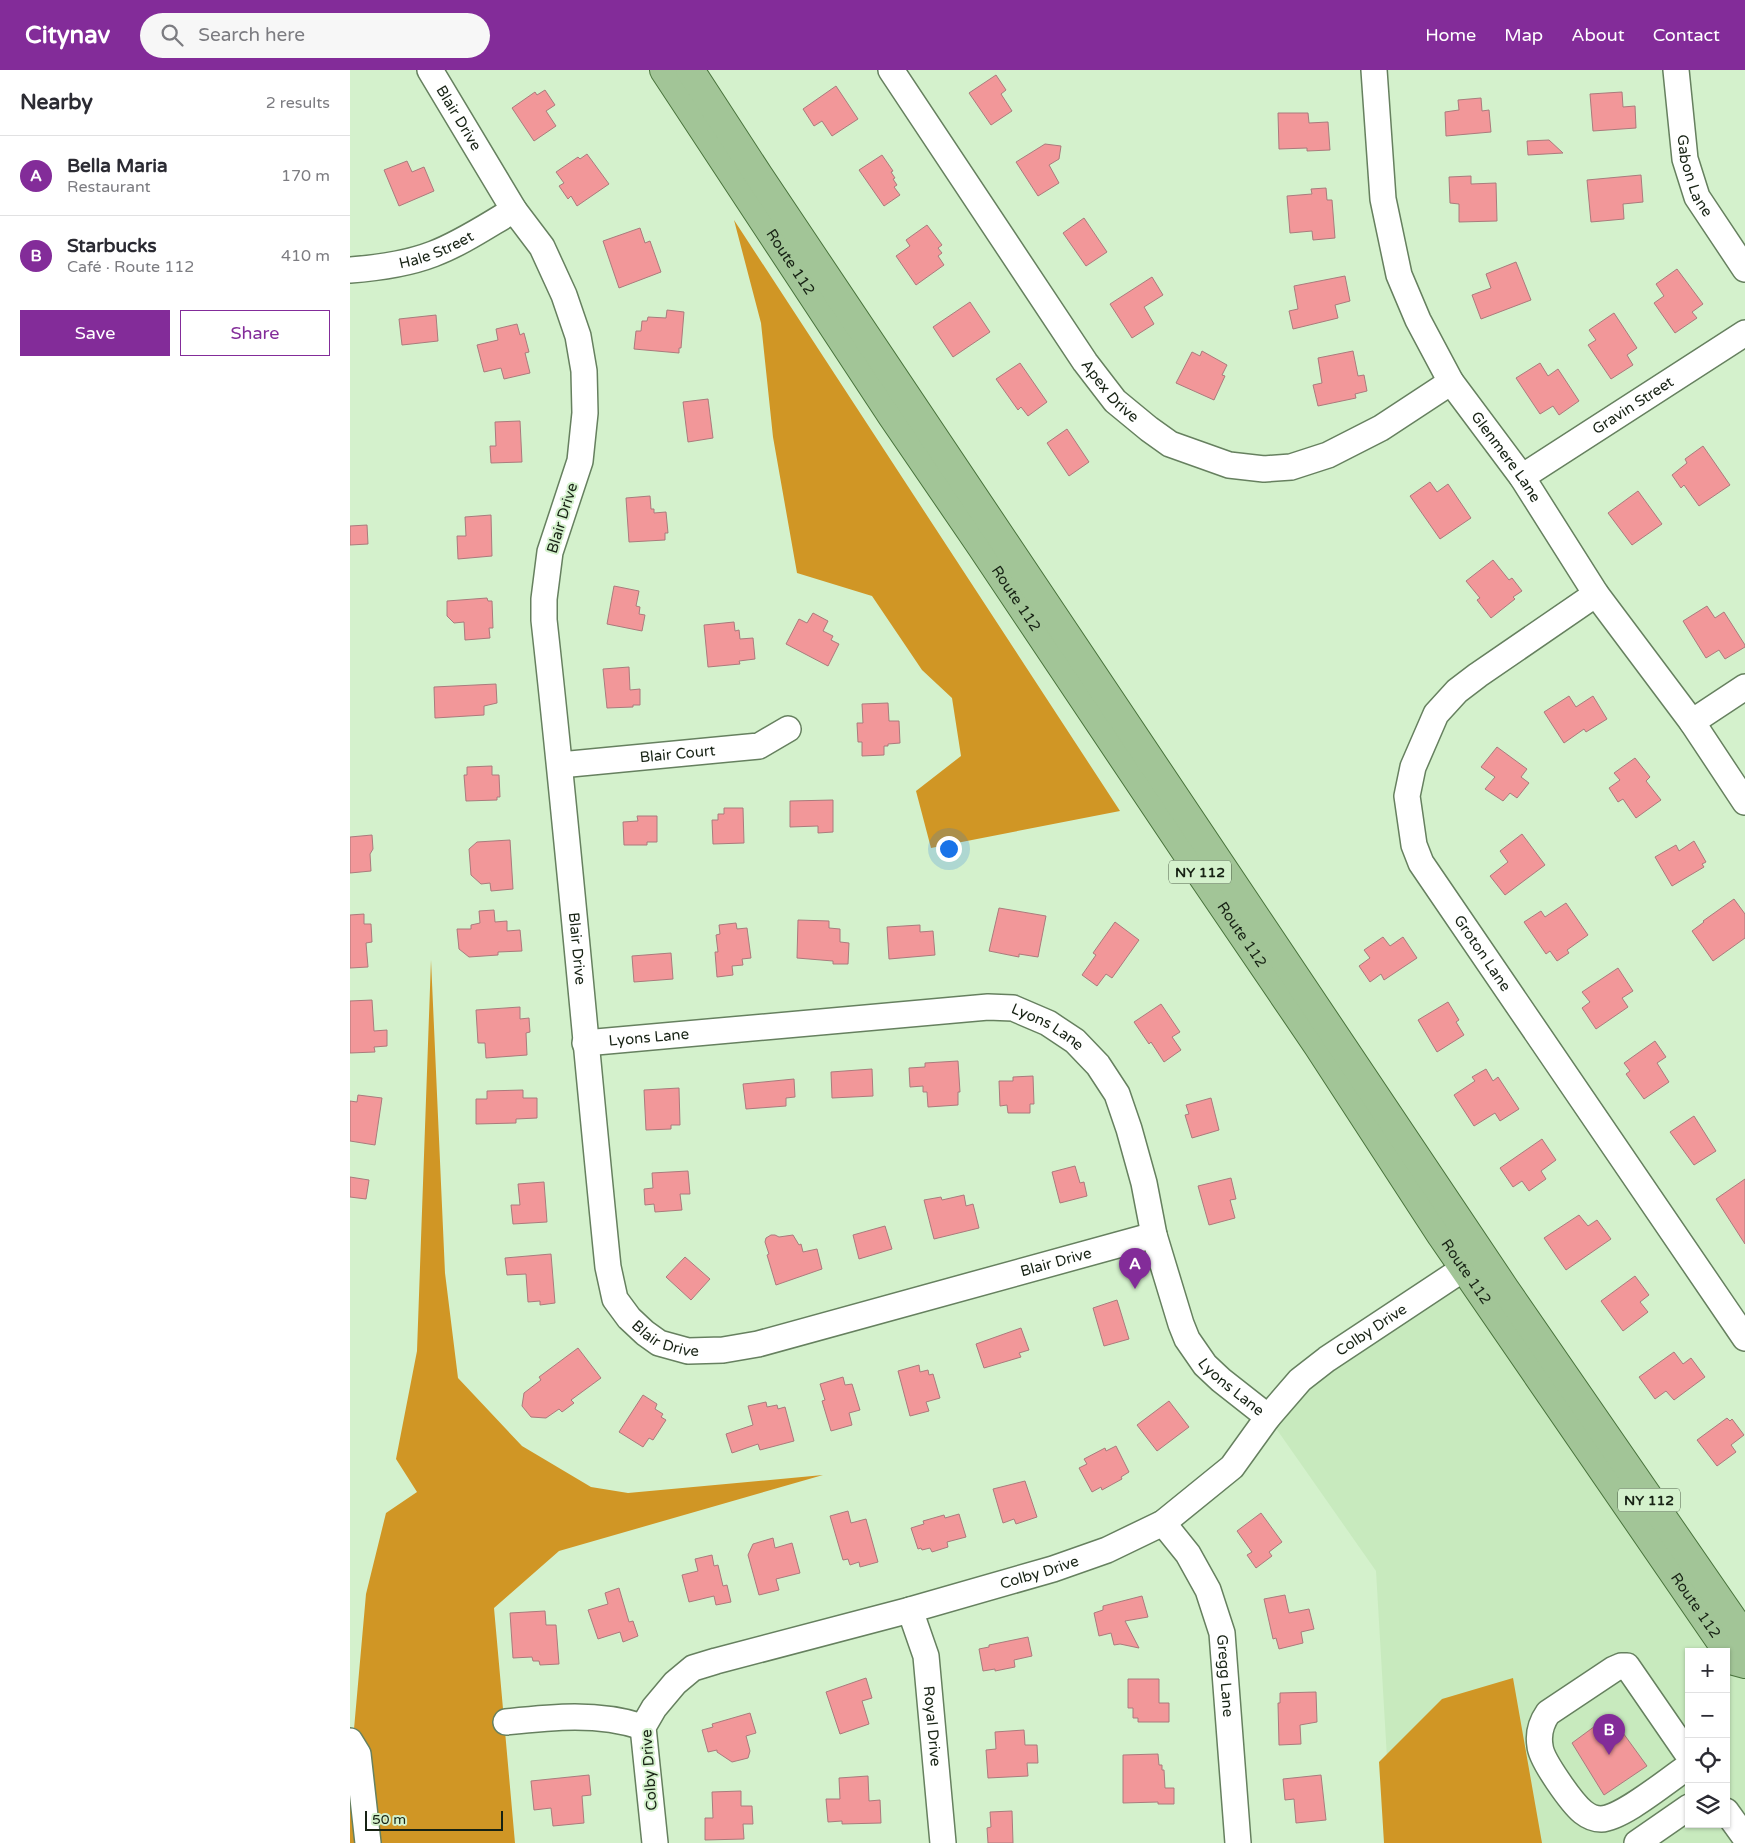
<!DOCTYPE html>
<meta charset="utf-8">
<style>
body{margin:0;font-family:"Varela Round",sans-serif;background:#f7f7f7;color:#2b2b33}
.controls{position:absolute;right:15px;bottom:15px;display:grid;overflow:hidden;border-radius:0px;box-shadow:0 1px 4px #0004}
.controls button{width:45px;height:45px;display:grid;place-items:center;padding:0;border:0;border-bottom:1px solid #e1e1e2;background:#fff;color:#2b2b33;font:25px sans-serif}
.scale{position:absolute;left:15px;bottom:12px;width:138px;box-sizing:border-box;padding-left:5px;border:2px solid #172214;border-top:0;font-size:14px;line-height:18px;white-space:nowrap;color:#172214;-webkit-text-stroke:4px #d4f1cc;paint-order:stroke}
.you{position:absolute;left:598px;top:778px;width:18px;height:18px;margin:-12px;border:4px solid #fff;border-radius:50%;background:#1a73e8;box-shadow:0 0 0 8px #1a73e833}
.badge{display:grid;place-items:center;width:32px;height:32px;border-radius:50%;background:#832c99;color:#fff;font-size:16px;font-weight:700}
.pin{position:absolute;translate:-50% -41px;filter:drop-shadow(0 1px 2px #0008)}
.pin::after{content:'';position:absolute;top:26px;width:18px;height:15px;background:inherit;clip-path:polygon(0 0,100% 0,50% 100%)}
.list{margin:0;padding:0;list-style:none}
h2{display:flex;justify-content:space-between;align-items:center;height:65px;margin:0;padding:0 20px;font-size:21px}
h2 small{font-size:16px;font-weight:400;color:#7c7c81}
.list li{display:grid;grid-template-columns:32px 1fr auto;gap:15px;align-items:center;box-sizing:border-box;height:80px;padding:0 20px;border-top:1px solid #e1e1e2}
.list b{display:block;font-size:19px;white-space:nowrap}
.list p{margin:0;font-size:16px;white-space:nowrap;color:#7c7c81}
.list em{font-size:16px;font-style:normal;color:#7c7c81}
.actions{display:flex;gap:10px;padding:15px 20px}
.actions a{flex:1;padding:11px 0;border:1px solid #832c99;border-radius:0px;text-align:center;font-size:18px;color:#832c99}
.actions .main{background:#832c99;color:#fff}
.icon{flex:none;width:28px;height:28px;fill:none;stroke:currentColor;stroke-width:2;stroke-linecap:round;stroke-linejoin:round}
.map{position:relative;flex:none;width:1395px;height:1773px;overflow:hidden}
header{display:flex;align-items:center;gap:30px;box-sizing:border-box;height:70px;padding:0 25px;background:#832c99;color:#fff}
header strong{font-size:24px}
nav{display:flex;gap:28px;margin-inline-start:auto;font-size:18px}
.search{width:350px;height:45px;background:#f7f7f7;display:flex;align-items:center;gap:12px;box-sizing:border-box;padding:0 18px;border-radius:28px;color:#7c7c81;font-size:19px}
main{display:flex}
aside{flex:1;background:#fff}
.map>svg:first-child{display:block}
.built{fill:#c8eabe;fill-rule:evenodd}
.forest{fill:#d09625}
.building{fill:#f29799;stroke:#aa7b7c}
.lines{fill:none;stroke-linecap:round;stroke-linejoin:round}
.minor-casing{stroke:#66805f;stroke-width:28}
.major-casing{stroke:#49733c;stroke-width:30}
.minor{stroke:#fff;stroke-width:25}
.major{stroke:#a2c597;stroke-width:28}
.labels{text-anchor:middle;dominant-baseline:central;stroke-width:4;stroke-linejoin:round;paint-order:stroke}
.shield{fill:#d4f1cc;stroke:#50604b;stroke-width:1}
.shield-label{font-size:14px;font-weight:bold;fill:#172214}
.street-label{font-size:15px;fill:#172214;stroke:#d4f1cc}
</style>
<header>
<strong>Citynav</strong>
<div class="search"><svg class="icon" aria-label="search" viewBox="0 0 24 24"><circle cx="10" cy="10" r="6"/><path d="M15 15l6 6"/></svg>Search here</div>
<nav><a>Home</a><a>Map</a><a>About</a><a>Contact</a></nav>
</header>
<main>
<aside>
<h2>Nearby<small>2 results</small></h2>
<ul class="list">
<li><span class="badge">A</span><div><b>Bella Maria</b><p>Restaurant</p></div><em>170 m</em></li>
<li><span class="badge">B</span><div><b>Starbucks</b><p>Café · Route 112</p></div><em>410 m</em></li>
</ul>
<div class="actions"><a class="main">Save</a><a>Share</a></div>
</aside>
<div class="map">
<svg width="1395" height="1773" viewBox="0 0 1395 1773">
<rect width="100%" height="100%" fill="#d4f1cc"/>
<path class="built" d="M1115 1198 1395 1607V1773H1042L1026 1501 918 1347ZM1339 1582H1376V1754H1339Z"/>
<path class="forest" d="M384 150 770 741 581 778 566 721 611 686 602 628 572 600 522 526 447 503 423 367 411 253Z
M81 890 95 1203 108 1308 172 1376 241 1417 278 1423 473 1405 209 1481 144 1538 165 1773H0V1704L16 1524 36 1443 67 1422 46 1389 67 1281Z
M1163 1608 1192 1773H1034L1029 1692 1092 1629Z"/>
<path class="building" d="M646 5 656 20 651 24 662 41 641 55 619 23Z
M486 16 508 49 482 66 472 51 464 56 453 39Z
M195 20 205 35 196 41 206 56 184 71 162 38 185 22 187 25Z
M1272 22 1273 37 1285 36 1286 58 1243 61 1240 24Z
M1131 28 1132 41 1139 40 1141 62 1096 66 1095 42 1109 40 1108 30Z
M928 43H958L959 53 978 52 980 80 957 81V78L929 79Z
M1199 70 1213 83 1178 85 1177 71Z
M695 74 711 76 709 89 699 95 709 113 688 126 666 92Z
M237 84 259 114 227 136 221 126 218 129 209 116 214 113 206 102 228 87 230 89Z
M532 85 543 101 541 102 545 108 543 109 547 115 544 117 550 125 534 136 509 100Z
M57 91 62 102 74 97 84 121 49 136 34 100Z
M1291 105 1293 132 1273 134 1274 149 1241 152 1237 110Z
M1121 106V114L1146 113 1147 151 1109 152V134L1100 133 1099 107Z
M976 118 977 130H982L985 168 963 170 962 161 940 163 937 126 962 124 961 119Z
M734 148 757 182 736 196 713 163Z
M577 155 592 175 588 178 592 183 588 186 594 195 566 215 546 186 560 176 556 170Z
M290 158 295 173 300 171 311 202 269 218 253 171Z
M1166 192 1181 230 1131 249 1122 225 1141 218 1136 204Z
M1327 199 1353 234 1342 242 1347 248 1325 263 1304 233 1314 226 1306 214Z
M995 206 1000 231 985 235 988 248 943 259 939 241 948 239 944 216Z
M802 207 813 225 794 237 804 254 782 268 760 234Z
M620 232 640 262 603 287 583 257Z
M317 240 334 242 331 278H329V283L284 279 286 261H291L292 251H297L298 247 316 248Z
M1264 243 1287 278 1277 285 1283 295 1261 309 1238 275 1246 270 1239 260Z
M86 245 88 271 52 275 49 249Z
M167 254 170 265 174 263 179 282 175 283 180 303 154 309 151 298 134 302 127 275 148 270 146 259Z
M852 281 877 295 872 305 875 306 864 330 826 313 842 282 850 286Z
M1003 281 1008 306 1014 305 1017 321 1005 324 1006 328 968 336 963 315 972 313 968 288Z
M670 293 697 332 678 346 671 337 668 340 646 309Z
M1190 293 1198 306 1208 299 1229 331 1209 345 1203 336 1190 344 1166 308Z
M358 329 363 368 338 372 333 332Z
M170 351 172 392 141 393 140 376H146L145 352Z
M717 359 739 392 719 406 697 373Z
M1353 376 1380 415 1349 436 1334 415 1331 418 1322 405 1337 393 1335 389Z
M1080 412 1087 422 1098 414 1121 448 1090 469 1060 426Z
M1288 421 1312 454 1282 475 1258 443Z
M300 426 301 439H304V443L316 442 318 463H315V470L279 472 276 428Z
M141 445 142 486 108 489 107 466H116L115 447Z
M17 455 18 474 0 475V456Z
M1143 490 1159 510 1162 508 1172 521 1163 527 1165 529 1141 548 1127 530 1130 528 1116 511Z
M264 516 289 521 286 536 290 537 289 544 295 545 292 561 257 554Z
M137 528 138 531H142L143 558H139L140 568 115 570 114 552 104 553 97 546V531Z
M1357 536 1365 548 1374 542 1395 575V577L1375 589 1369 580 1356 588 1333 551Z
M463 543 478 551 473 561 483 566 481 570 489 574 478 596 436 574 449 549 457 553Z
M384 552 385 561 389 560 390 569 403 568 405 589 389 591 390 594 358 597 354 555Z
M279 597 280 620 290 619V635H283V637L257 638 253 599Z
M146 614 147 633 134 636V645L85 648 84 617Z
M1219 626 1226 637 1243 626 1257 649 1236 662 1234 659 1214 673 1194 642Z
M538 633 539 651H549L550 673 538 674V676H534V685L512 686V672H508L507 653H513L512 634Z
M1147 677 1177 699 1171 707 1179 713 1167 728 1160 723 1153 731 1135 719 1145 707 1131 697Z
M1285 688 1300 707 1296 711 1311 730 1286 748 1273 729 1268 732 1259 718 1270 710 1264 703Z
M142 696V705H149L150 727H147V730L116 731 114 705H117V697Z
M483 730V762L468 763V756L440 757V731Z
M374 738H393L394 773 363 774 362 750H368V744H374Z
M287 746H307V772H297V775H274L273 752 288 751Z
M1172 764 1195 795 1155 825 1140 806 1158 792 1150 781Z
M22 765 23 779 20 784 21 801 0 803V767Z
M160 770 163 819 141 821 140 813 131 814 121 805 119 779 127 772Z
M1344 771 1356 792 1352 794 1354 797 1322 816 1305 787 1326 775 1329 781Z
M1384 829 1395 844V868L1363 891 1342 861 1354 852 1353 851Z
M1216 833 1238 865 1217 880 1219 883 1207 891 1200 881 1196 884 1174 852 1191 841 1195 847Z
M649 838 696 846 688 887 669 884V887L639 881Z
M144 840 145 852 157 851V861L170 860 172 881 148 882V885L119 887 109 879 107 859H121V855L130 853 129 841Z
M14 844V854H21L22 872 16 873 18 897 0 898V845Z
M448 850 479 851V858L490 859V872L499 873 498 894H483V891L447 888Z
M765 852 789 870 762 908 756 904 747 916 732 905 746 885 743 883Z
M386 853 387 859 397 858 401 888 392 889 393 895 382 896 383 905 367 907 365 882H368L366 865 370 864 369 855Z
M570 855V862L583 861 585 885 539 889 537 857Z
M1033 867 1040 876 1053 867 1067 888 1034 910 1031 904 1020 912 1009 896 1020 888 1014 880Z
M321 883 323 909 284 912 282 886Z
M1268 898 1283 921 1272 928 1278 937 1246 959 1232 938 1240 932 1232 922Z
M22 930 24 961 37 960V976L24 977 25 982 0 983V931Z
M1098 932 1109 950 1106 952 1114 965 1087 982 1068 950Z
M811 934 830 962 822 967 831 980 814 992 801 972 799 974 784 952Z
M170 937V949L179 948 180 962 176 963 177 985 136 988 135 973H128L126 940Z
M1305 971 1316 987 1307 993 1319 1012 1294 1029 1276 1004 1280 1001 1274 993Z
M608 991 610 1022H608V1035L578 1037 577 1022H573V1016L560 1017 559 998 575 997V993Z
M522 999 523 1026 482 1028 481 1002Z
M1136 999 1143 1011 1148 1007 1169 1039 1150 1051 1145 1043 1124 1056 1104 1025 1125 1011 1122 1007Z
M683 1006 684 1034H680V1043H658L657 1035 650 1036 649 1011H663V1007Z
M444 1009 445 1027 436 1028V1036L396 1039 393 1014Z
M329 1018 330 1055H321V1059L296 1060 294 1020Z
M173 1020V1028H187V1048L166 1049V1053L126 1054V1029H137V1021Z
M8 1025 32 1028 25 1075 0 1071V1031L7 1032Z
M861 1028 869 1060 842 1068 835 1045 839 1044 836 1035Z
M1344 1046 1366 1081 1344 1095 1320 1062Z
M1192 1069 1206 1090 1191 1101 1196 1109 1179 1121 1172 1111 1163 1117 1150 1098Z
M725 1096 730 1113 734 1112 737 1126 710 1133 702 1102Z
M338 1101 340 1124H330L332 1140 305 1142 304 1134 295 1135 294 1119 303 1118 302 1103Z
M0 1107 19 1110 16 1129 0 1127Z
M881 1108 886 1129 880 1130 885 1148 859 1155 848 1116Z
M1395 1109V1174L1366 1129Z
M194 1112 197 1152 163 1154 161 1135H170L168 1114Z
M614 1125 616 1136 623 1134 629 1158 584 1169 574 1130 591 1127 592 1130Z
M1229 1145 1238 1156 1247 1150 1261 1169 1216 1200 1194 1168Z
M535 1156 542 1179 509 1189 503 1165Z
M421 1165H425L429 1167 443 1165 449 1175 451 1174 453 1182 467 1179 472 1199 426 1215 417 1185 419 1184 415 1172 416 1168Z
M201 1184 205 1233 190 1235V1231L178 1232 176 1204 157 1205 155 1188Z
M335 1187 360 1209 341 1230 316 1207Z
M1285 1206 1299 1225 1290 1232 1298 1242 1273 1261 1251 1231Z
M767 1230 779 1269 754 1276 743 1238Z
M671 1258 679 1280 669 1283 671 1287 634 1298 626 1274Z
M228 1278 251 1308 221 1330 224 1333 212 1342 209 1339 196 1348 181 1347 172 1336 174 1323 191 1310 189 1307Z
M1324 1282 1333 1294 1341 1288 1355 1307 1324 1330 1316 1321 1305 1329 1289 1307Z
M569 1295 570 1302 578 1300 579 1305 583 1304 590 1328 576 1332 579 1341 560 1346 548 1301Z
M493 1307 495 1315 502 1314 510 1340 499 1343 502 1355 481 1361 472 1331 475 1330 470 1314Z
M293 1325 307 1334 305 1339 313 1344 311 1347 316 1350 303 1370 299 1368 293 1377 269 1362Z
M819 1331 839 1357 807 1381 787 1355Z
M416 1332 417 1337 427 1335 428 1339 435 1337 444 1371 410 1380 408 1374 382 1383 376 1364 403 1355 398 1336Z
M1377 1348 1380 1351 1382 1349 1394 1365 1381 1375 1386 1382 1367 1396 1347 1370Z
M766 1376 779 1402 771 1407 772 1409 752 1420 751 1417 742 1422 729 1398 737 1394 734 1389 755 1378 756 1381Z
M675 1411 687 1447 666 1454 664 1449 653 1453 643 1419Z
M498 1441 501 1453 516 1449 528 1492 510 1497 509 1492 500 1495 498 1489 493 1490 480 1446Z
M911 1443 932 1472 919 1482 922 1486 906 1498 897 1485 902 1482 887 1461Z
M609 1444 616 1467 597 1472 598 1477 582 1482 580 1478 572 1480 571 1478 568 1479 561 1458 574 1454 573 1451 594 1445 595 1448Z
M423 1468 425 1478 442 1473 450 1503 426 1509 429 1520 409 1525 398 1485 403 1474Z
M362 1485 364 1496 368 1495 373 1516 377 1515 381 1532 366 1535 364 1526 339 1532 332 1505 348 1501 345 1489Z
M269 1518 279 1552 283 1551 288 1566 273 1572 270 1562 248 1569 238 1540 258 1534 255 1523Z
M935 1525 939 1543 959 1539 964 1559 951 1562 953 1573 929 1579 926 1568 923 1569 914 1529Z
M792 1526 798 1547 775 1551 789 1578 770 1574 764 1575 761 1563 749 1566 744 1543 753 1540V1536Z
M195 1541 196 1555H206L209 1594 190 1595 189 1591H183L182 1587 163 1588 160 1543Z
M678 1567 682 1586 664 1590 665 1597 645 1601V1599L633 1601 629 1579 639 1577V1575Z
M516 1608 522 1628 512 1631 519 1654 490 1664 476 1622Z
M778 1609H809V1633H819V1652H788V1648H783V1638H778Z
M966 1622 967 1652 950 1655 951 1674 929 1675 928 1633H930V1623Z
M400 1643 406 1663 396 1666 400 1681 398 1688 382 1692 367 1682V1680L358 1682 352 1660 363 1657 362 1654Z
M1260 1645 1297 1696 1254 1725 1222 1673Z
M674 1660 675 1675H687L688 1693H677L678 1706 638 1708 636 1680 646 1679 645 1662Z
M808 1684 809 1695H812V1700H814L815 1718H824V1734H808V1732L773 1733V1685Z
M239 1705 241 1725 232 1726 234 1753 203 1756 201 1738 184 1740 181 1711Z
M971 1705 976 1750 946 1753 944 1729 935 1730 933 1709Z
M518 1706 519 1731 530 1730 531 1753 492 1754V1751L478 1752 476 1729H490L489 1708Z
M391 1721V1736H402L403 1754H393L394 1769 355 1770V1748H363L362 1722Z
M662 1741 663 1773H638L637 1758 641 1757 640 1742Z"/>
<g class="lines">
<defs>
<g id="minor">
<path id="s1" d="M80 0 164 140 192 177 214 225 228 266 234 301 235 343 230 391 200 482 194 529V550C218 765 236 981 258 1197L265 1229 279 1248 295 1263 309 1273 338 1281 373 1280 408 1274 804 1165"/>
<path id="s2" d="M541 0 735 292 765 331 799 359 820 374 879 395 914 399 941 397 978 385 1031 358 1101 312"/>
<path id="s3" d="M1024 0 1033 129 1049 205 1068 250 1101 312 1172 407 1246 524 1342 652 1395 732"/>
<path id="s4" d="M1326 0 1335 89 1347 127 1395 199"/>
<path id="s5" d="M0 200C27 198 57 194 83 184 112 173 138 155 164 140"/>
<path id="s6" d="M1172 407 1395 263"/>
<path id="s7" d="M1246 524 1128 605 1107 621 1086 644 1063 697 1057 726 1064 775 1071 793 1395 1268"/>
<path d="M1342 652 1395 617"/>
<path id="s8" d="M210 695 409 676 438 659"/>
<path id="s9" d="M235 973 638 937 663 938 698 953 725 971 748 995 767 1024 779 1059 794 1113 804 1165 831 1254 837 1269 855 1295 871 1310 918 1347"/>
<path id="s10" d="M813 1453 838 1484 858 1520 872 1563 888 1773"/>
<path id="s11" d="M560 1540 576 1586 593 1773"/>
<path d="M156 1652C202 1647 248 1642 293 1657"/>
<path d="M0 1671 8 1684 18 1773"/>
<path d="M1339 1686 1277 1596H1271L1264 1599 1198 1643C1191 1653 1188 1664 1190 1676 1191 1690 1222 1733 1233 1742 1238 1746 1245 1749 1251 1749 1273 1748 1319 1709 1339 1696"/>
<path d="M1376 1741 1394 1766"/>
<path id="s12" d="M305 1773 293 1657 304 1638 325 1613 343 1598 366 1591 560 1540 703 1499 757 1480 813 1453 882 1397 918 1347 950 1310 977 1289 1131 1187"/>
<path d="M1287 1773 1339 1737"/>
</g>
<g id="major">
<path id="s13" d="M314 0 542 346 631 476 842 791 968 976 1091 1165 1384 1591 1395 1594"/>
<path d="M340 0 409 106 1155 1219 1393 1564 1395 1576"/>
</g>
</defs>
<use href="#minor" class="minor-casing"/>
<use href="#major" class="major-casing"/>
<use href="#minor" class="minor"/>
<use href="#major" class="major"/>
</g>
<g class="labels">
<g class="shield">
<rect x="819" y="790.5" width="62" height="23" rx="4"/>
<rect x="1268" y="1418.5" width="62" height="23" rx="4"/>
</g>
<g class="shield-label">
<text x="850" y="802">NY 112</text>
<text x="1299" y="1430">NY 112</text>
</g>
<g class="street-label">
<text stroke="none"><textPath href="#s1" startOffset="56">Blair Drive</textPath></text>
<text stroke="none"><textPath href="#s4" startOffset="108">Gabon Lane</textPath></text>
<text stroke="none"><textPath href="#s5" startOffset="89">Hale Street</textPath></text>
<text stroke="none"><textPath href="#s13" startOffset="230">Route 112</textPath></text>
<text stroke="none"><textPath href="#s2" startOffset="389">Apex Drive</textPath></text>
<text stroke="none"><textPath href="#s6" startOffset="132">Gravin Street</textPath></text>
<text stroke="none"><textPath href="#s3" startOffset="419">Glenmere Lane</textPath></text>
<text transform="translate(212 448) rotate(-73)">Blair Drive</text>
<text stroke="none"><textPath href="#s13" startOffset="635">Route 112</textPath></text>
<text stroke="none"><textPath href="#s8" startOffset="118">Blair Court</textPath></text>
<text stroke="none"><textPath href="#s13" startOffset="1040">Route 112</textPath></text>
<text stroke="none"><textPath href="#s1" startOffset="926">Blair Drive</textPath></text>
<text stroke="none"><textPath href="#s7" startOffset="466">Groton Lane</textPath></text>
<text stroke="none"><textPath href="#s9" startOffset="469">Lyons Lane</textPath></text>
<text stroke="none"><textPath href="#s9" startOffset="64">Lyons Lane</textPath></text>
<text stroke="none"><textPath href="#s1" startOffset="1751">Blair Drive</textPath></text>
<text stroke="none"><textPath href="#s13" startOffset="1445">Route 112</textPath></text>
<text stroke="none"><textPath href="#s12" startOffset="974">Colby Drive</textPath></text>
<text stroke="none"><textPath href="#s1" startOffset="1346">Blair Drive</textPath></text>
<text stroke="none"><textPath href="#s9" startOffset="889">Lyons Lane</textPath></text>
<text stroke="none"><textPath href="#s12" startOffset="554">Colby Drive</textPath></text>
<text stroke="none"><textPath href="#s13" startOffset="1850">Route 112</textPath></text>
<text stroke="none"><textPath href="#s10" startOffset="169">Gregg Lane</textPath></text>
<text stroke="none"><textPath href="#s11" startOffset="119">Royal Drive</textPath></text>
<text transform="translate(299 1700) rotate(-94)">Colby Drive</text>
</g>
</g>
</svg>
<div class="controls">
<button>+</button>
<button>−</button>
<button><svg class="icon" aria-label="locate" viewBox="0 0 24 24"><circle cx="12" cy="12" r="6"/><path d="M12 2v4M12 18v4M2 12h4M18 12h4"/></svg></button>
<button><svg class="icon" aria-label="layers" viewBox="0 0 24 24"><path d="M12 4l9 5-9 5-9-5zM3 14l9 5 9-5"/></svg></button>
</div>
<div class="scale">50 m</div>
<div class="you"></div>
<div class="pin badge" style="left:785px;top:1219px">A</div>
<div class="pin badge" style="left:1259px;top:1685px">B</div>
</div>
</main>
